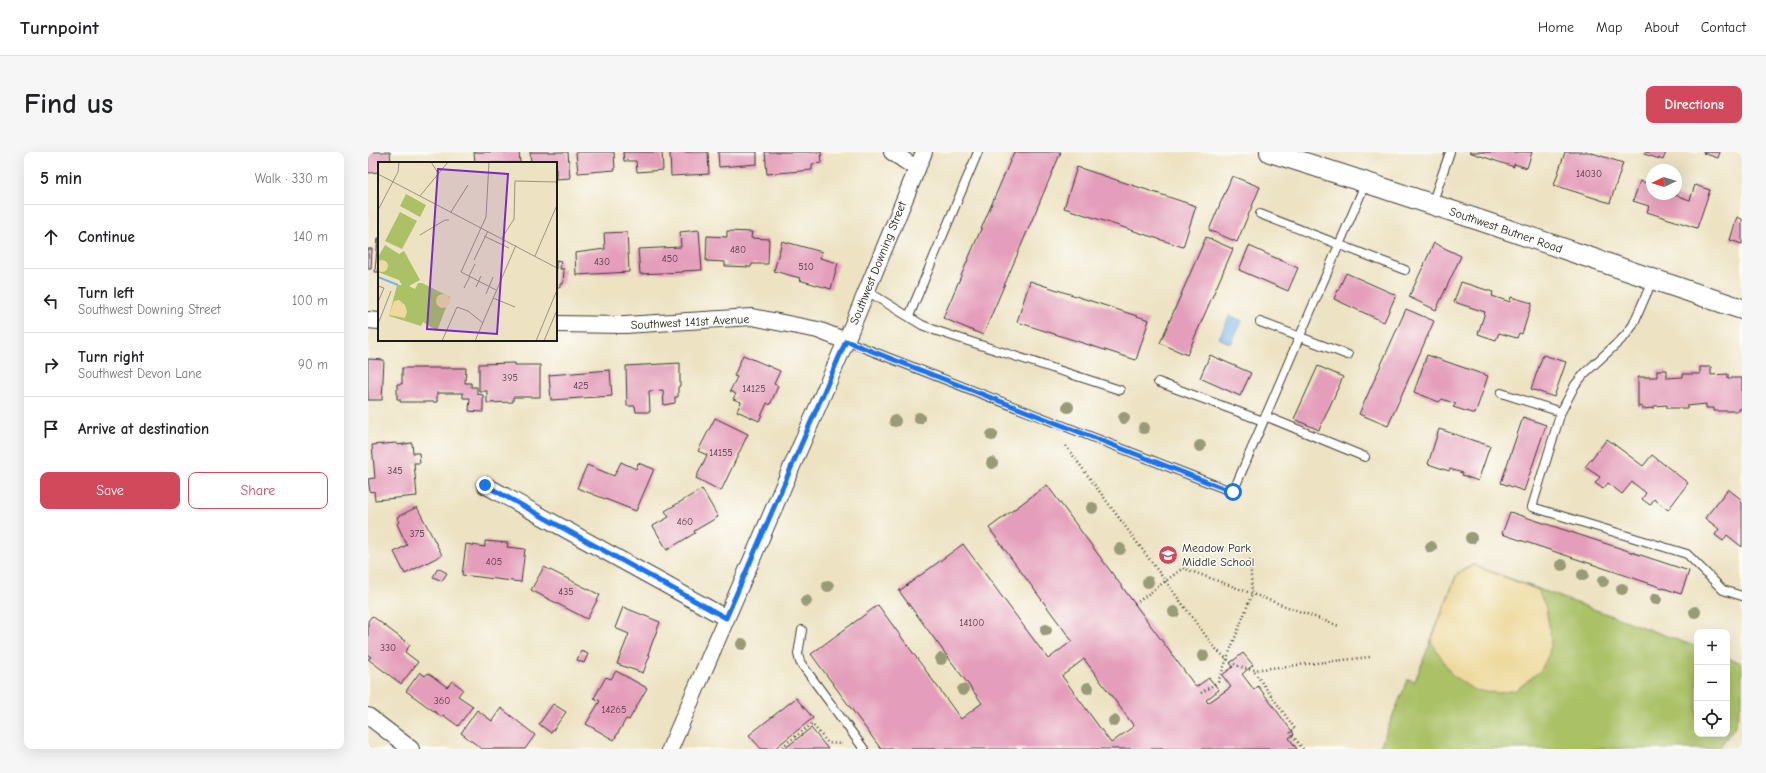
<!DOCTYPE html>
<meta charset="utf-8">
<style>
body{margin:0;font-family:"Comic Neue",sans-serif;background:#f6f6f6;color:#202124}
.controls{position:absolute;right:12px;bottom:12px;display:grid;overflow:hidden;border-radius:8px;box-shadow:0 4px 16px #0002}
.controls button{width:36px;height:36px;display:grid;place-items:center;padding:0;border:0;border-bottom:1px solid #e0e0e0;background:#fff;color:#202124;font:20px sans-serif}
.compass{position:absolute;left:1278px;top:12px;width:36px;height:36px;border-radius:50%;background:#fff;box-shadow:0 4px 16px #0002;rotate:266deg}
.stop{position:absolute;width:12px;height:12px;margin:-9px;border:3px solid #1a73e8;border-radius:50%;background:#fff}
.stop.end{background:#1a73e8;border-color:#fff;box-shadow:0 1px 4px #0008}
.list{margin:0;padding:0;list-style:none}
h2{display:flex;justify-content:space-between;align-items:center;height:52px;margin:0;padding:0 16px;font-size:17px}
h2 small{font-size:13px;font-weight:400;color:#757577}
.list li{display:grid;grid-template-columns:26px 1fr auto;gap:12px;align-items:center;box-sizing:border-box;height:64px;padding:0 16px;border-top:1px solid #e0e0e0}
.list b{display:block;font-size:15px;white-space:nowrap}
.list p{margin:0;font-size:13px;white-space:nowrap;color:#757577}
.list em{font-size:13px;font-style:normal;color:#757577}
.actions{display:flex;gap:8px;padding:12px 16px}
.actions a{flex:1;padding:9px 0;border:1px solid #d1495b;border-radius:8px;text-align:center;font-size:14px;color:#d1495b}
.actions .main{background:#d1495b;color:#fff}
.icon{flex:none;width:22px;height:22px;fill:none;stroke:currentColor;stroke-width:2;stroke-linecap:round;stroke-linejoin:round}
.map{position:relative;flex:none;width:1374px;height:597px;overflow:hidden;border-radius:8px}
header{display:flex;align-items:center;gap:24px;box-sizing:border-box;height:56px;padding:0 20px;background:#fff;border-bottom:1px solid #e0e0e0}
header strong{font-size:19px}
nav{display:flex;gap:22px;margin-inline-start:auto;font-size:14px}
.intro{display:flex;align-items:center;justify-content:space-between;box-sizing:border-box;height:96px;padding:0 24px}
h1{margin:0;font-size:28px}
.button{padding:10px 18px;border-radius:8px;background:#d1495b;color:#fff;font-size:14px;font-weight:700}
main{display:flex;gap:24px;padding:0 24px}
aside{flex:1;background:#fff;border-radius:8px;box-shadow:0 4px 16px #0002}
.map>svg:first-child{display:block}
.green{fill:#aac166;stroke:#636e41}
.sand{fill:#eeda9e;stroke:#857b5d}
.water{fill:#76b6ea;stroke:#496983}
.building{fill:#e49dba;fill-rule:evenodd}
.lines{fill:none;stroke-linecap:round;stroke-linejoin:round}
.service-casing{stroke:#3b3a35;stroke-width:10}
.minor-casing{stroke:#3b3a35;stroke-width:18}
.tertiary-casing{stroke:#3b3a35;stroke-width:22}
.path{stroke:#3b3a35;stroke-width:2.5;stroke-dasharray:1 3;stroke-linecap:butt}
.service{stroke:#fff;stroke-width:8}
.minor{stroke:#fff;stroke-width:16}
.tertiary{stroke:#fff;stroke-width:20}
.tree{fill:#999a78}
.route{stroke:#1a73e8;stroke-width:5}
.labels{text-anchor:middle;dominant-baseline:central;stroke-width:3;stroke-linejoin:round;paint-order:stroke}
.number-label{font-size:10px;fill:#4e3c44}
.street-label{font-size:12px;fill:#1c1c1c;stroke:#fdfcf7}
.poi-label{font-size:12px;fill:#1c1c1c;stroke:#fdfcf7;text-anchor:start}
.inset-river{fill:none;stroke:#76b6ea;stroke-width:2}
.inset-road{fill:none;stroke:#999380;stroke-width:1}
.view{fill:#7b2cbf;fill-opacity:0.15;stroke:#7b2cbf;stroke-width:2}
.inset-edge{fill:none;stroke:#1c1c1c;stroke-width:2}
</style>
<header>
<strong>Turnpoint</strong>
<nav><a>Home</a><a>Map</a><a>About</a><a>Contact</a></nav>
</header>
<div class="intro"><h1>Find us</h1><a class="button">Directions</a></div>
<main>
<aside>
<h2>5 min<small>Walk · 330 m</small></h2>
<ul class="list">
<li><svg class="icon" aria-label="ahead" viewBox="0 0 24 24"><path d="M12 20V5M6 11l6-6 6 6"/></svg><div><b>Continue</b></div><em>140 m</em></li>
<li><svg class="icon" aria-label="left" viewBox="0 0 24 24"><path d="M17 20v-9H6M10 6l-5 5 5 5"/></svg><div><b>Turn left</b><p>Southwest Downing Street</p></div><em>100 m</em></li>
<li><svg class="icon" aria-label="right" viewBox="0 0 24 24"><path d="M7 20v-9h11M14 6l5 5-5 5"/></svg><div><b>Turn right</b><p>Southwest Devon Lane</p></div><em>90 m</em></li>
<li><svg class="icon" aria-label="arrive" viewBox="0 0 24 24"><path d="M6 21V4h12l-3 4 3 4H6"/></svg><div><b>Arrive at destination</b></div></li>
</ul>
<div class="actions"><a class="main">Save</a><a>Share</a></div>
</aside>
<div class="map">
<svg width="1374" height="597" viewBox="0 0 1374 597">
<rect width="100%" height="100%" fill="#fdfcf7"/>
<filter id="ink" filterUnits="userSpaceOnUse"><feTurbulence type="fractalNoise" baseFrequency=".025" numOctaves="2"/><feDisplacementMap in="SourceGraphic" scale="8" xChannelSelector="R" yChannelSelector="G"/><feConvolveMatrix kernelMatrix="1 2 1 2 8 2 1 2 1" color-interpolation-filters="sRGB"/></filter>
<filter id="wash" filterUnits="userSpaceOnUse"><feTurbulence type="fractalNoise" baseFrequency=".012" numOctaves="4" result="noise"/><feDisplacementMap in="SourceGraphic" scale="16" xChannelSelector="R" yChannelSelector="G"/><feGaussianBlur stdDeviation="0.9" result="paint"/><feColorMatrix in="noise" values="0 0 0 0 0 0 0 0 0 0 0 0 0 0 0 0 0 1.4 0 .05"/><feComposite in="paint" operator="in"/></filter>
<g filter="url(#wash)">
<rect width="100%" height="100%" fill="#ede3c3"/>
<path class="green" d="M1105 413 1329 495V582H1359V506L1374 511V549L1366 576 1350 597H1011L1040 527 1047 529 1089 422Z"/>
<path class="sand" d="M1105 413 1170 438 1178 457 1183 486 1181 502 1173 518 1148 538 1130 541 1106 538 1084 523 1063 489 1089 422Z"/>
<path class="water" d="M862 163 874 169 863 192 851 186Z"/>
<g id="blocks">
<path class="building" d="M0 0H22L23 11H11V20L0 21Z
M106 0H151L152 11H107Z
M162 0H200L202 26 188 27V11H163Z
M208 0H246L247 18 210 21Z
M255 0H294L295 18 269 20 268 9H256Z
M302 0H340L341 22 303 24Z
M350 0H389V12L351 15Z
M397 0H453L454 11 444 12V18L399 22Z
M646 0H693L615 183 575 166Z
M1101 0H1164L1159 16 1146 12V15Z
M1197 0H1221L1255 11 1242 51 1186 33Z
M1277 0H1298L1295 8 1276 2Z
M1335 0H1352L1350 6 1335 1Z
M709 15 828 54 815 95 696 56Z
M864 24 892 35 869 90 841 78Z
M1272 29 1284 33V42H1304L1322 48 1327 33 1342 38 1329 76 1279 60 1281 54 1265 49Z
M1369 65 1374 67V92L1362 88Z
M331 78 334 118 315 119V120L272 122 270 97 313 95 312 80Z
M359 79 384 80 383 86 401 87 400 112H384L383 115 357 114V110L338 109 339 84 359 85Z
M259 80 261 120 208 123 207 101 237 97 236 81Z
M838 85 865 97 819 203 792 191Z
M10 86H11V120H7Z
M414 89 454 100 452 106 470 111 463 137 431 128 432 126 406 119Z
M1066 91 1093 104 1068 158 1041 145Z
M881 94 930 116 920 139 871 118Z
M0 97H4L3 117H0Z
M188 108 193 109 192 117H196L195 132H192V135H188Z
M978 121 1028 143 1016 170 966 147Z
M662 129 781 168 768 208 649 170Z
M1093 130 1125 140 1124 144 1142 150 1143 145 1164 151 1154 182 1151 181 1149 186 1131 181 1128 188 1110 182 1117 160 1086 150Z
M1038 157 1066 169 1020 274 991 262Z
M375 203 412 219 406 232 410 234 402 253 399 251 391 269 369 259 373 250 365 247 368 242 362 239 369 225 366 224Z
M842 203 883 221 872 244 832 226Z
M1059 203 1120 224 1107 262 1085 255 1088 252 1074 247 1071 250 1046 240Z
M1175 203 1198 210 1186 245 1163 237Z
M0 207 16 208 14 248H0Z
M147 211V213H172V245H145V250L119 251V239H111V212Z
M312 211V234L310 235V245H307V251L296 253 295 238 281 239 282 260H268L267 254H259L258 214Z
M950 214 975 225 951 278 926 267Z
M1332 215H1343V223L1360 222V226H1374V257H1371V259H1346V256H1338V252L1319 254V256H1299V253L1286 254V256L1274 257V254L1270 255V225H1289V218H1299V226L1315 225V222H1332Z
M34 216H98L97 231H103V235H109V242L115 243V260L101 259 102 246H95V241H69V250H32V247H29V232H34Z
M242 218 244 244 183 248 181 223Z
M1155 265 1178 273 1156 339 1133 331Z
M347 266 380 282 353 339 328 326 339 303 330 299Z
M1071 277 1122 294 1110 329 1094 323 1095 321 1082 317 1081 319 1060 312Z
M1239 287 1275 314 1284 303 1320 331 1300 358 1286 347 1282 353 1274 347 1278 341 1264 330 1254 342 1240 331 1235 337 1227 331 1232 325 1217 315Z
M29 291V293L44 291 45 301H51L52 311H46L49 344 7 348 6 339 2 340 0 327 7 326 4 293Z
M253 310 268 317 270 311 286 317 268 359 209 336 219 313 246 324Z
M679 333 828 535 841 526 851 538 838 548 840 551 863 535 854 523 865 515 862 511 875 501 885 513 874 522 886 538 890 534 926 582 921 586 929 597H513L443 502 510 453 593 567 614 551 531 439 595 392 680 507 704 489 621 376ZM716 507 766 574 743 591 694 524Z
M334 337 350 365 326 379 327 381 299 398 285 374 301 365 297 359Z
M1360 337 1374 348 1372 350 1374 351V395L1359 383 1355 389 1347 383 1351 377 1337 366Z
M49 355 74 403 37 422 26 400 39 393 29 372 31 370 29 365Z
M1142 360 1321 419 1313 442 1134 382Z
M117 389 140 391 139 395 157 397 153 430 94 423 98 392 117 395Z
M176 415 232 443 219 467 163 438Z
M70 416 79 421 74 429 65 425Z
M255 455 292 470 280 502 282 503 275 521 249 512 261 482 247 476Z
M4 464 42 493 37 500 50 510 33 532 0 507 3 505 0 503V469Z
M213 499 220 502 216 511 209 508Z
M248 519 279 536 261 568 258 567 246 588 218 572 232 549 226 546 238 525 243 527Z
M52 520 57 524 60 521 79 535 84 529 95 537 90 544 105 554 90 574 75 563 74 565 38 539Z
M428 546 445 566 406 597H393L381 583Z
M185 552 198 560 183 581 171 572Z
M133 556 167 583 157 597H114L93 581 109 558 124 569Z
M443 576 460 597H416Z"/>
</g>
</g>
<g filter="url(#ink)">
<use href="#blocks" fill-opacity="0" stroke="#3b3a35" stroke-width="1"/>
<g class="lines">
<defs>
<path id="service" d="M1064 52 1082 0
M892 62 1037 118
M1285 127 1265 173 1257 184 1217 221 1207 233 1193 260 1164 355 1319 402 1355 438 1374 444
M499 139 554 173 569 179 752 238
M541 164 610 0
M892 170 980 203
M478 189 865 340 998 30
M790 230 895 269
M1133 241 1193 260
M897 264 997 305
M434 478 430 502 432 510 496 597"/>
<path id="minor" d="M524 0 549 17
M0 168 11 169
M188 172 257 173 384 165 450 178 478 189
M117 333 358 466
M0 564 43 597
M302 597 478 189 556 0"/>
<path id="tertiary" d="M902 0C1061 49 1217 105 1374 157"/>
</defs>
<use href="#service" class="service-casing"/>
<use href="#minor" class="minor-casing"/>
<use href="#tertiary" class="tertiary-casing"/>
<path class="path" d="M698 294 846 495C859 508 867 515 885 518
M767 452 815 416 971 474
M833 541 850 530 884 442 882 405
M411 597 444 572 460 591 474 592
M935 597 922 580 927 577 885 518 1002 505"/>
<use href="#service" class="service"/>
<use href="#minor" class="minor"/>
<use href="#tertiary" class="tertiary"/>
</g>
<g class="tree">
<circle cx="700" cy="255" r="6"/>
<circle cx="551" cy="266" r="6"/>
<circle cx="756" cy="266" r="6"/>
<circle cx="527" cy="269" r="6"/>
<circle cx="776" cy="276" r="6"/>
<circle cx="624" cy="283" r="6"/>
<circle cx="832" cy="294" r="6"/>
<circle cx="624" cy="311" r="6"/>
<circle cx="724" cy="356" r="6"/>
<circle cx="1103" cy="386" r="6"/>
<circle cx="1063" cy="395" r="6"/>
<circle cx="752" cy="397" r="6"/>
<circle cx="1194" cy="413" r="6"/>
<circle cx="1215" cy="423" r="6"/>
<circle cx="1235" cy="429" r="6"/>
<circle cx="780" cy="430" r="6"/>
<circle cx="460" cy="434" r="6"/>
<circle cx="1254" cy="437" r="6"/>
<circle cx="1288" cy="447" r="6"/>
<circle cx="438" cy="449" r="6"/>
<circle cx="806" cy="460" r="6"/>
<circle cx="1327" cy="460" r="6"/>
<circle cx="678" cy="478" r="6"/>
<circle cx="374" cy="492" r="6"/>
<circle cx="835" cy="504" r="6"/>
<circle cx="573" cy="507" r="6"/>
<circle cx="720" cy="536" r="6"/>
<circle cx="595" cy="538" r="6"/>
<circle cx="746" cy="569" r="6"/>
</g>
</g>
<g class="lines" filter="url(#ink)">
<path class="route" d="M117 333 358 466 478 189 865 340"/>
</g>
<defs>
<symbol id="school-disc" viewBox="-11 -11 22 22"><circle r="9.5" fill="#d1495b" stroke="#fdfcf7"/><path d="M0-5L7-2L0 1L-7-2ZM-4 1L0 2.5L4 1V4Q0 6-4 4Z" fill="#fff"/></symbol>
</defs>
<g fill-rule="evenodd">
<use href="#school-disc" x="789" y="392" width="22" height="22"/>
</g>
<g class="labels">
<g class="number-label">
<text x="1221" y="22">14030</text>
<text x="370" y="98">480</text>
<text x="302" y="107">450</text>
<text x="234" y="110">430</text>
<text x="438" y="115">510</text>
<text x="142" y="226">395</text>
<text x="213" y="234">425</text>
<text x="386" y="237">14125</text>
<text x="353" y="301">14155</text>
<text x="27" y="319">345</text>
<text x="317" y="370">460</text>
<text x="49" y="382">375</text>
<text x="126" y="410">405</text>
<text x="198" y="440">435</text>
<text x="604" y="471">14100</text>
<text x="20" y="496">330</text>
<text x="74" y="549">360</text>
<text x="246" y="558">14265</text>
</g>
<g class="street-label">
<text transform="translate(1138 78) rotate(19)">Southwest Butner Road</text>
<text transform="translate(510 111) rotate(-68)">Southwest Downing Street</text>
<text transform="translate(322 170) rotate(-3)">Southwest 141st Avenue</text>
</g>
<g class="poi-label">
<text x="814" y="396">Meadow Park<tspan x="814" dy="14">Middle School</tspan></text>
</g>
</g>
<g transform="translate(10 10)">
<rect width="179" height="179" fill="#ede3c3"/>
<path d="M28 32 48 43 42 55 22 44ZM22 50 39 59 24 87 7 79ZM7 83 21 92 26 89 42 118 31 124 37 127 40 121H44L72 135 59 169 45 160 43 164 11 154 19 123H24L21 118 0 110V95Z" fill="#aac166"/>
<path d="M-2 104a6 6 0 1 1 12 0a6 6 0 1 1-12 0ZM58 139a7 7 0 1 1 14 0a7 7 0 1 1-14 0ZM16 139 21 138 27 143 29 150 27 156 11 153Z" fill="#eeda9e"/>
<path class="inset-river" d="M0 115 20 123"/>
<path class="inset-road" d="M53 0 60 11M111 0 108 55 83 110 118 128M0 12 179 106M137 19 179 20M42 34 70 0M0 48 20 10 21 0M73 50 90 23M42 73 67 58H71M106 74 131 86M124 76 136 57 137 19M157 94 179 43M96 98 110 69M91 114 97 102M0 124 6 126 0 140M98 125 103 114M86 126 92 114M108 132 115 115M115 136 137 145M0 162 13 129M64 179 79 145 90 149 105 161M97 179 138 83M158 179 179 128M166 179 179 148"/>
<path class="view" d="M60 7 130 12 119 172 49 167Z"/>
<rect width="179" height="179" class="inset-edge"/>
</g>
</svg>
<div class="controls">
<button>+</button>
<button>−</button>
<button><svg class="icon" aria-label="locate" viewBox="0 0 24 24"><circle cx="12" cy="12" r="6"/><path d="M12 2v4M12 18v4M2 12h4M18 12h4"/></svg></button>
</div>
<svg class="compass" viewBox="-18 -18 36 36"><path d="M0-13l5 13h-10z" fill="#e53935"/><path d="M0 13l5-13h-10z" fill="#757577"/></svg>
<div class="stop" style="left:865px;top:340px"></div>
<div class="stop end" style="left:117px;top:333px"></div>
</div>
</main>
